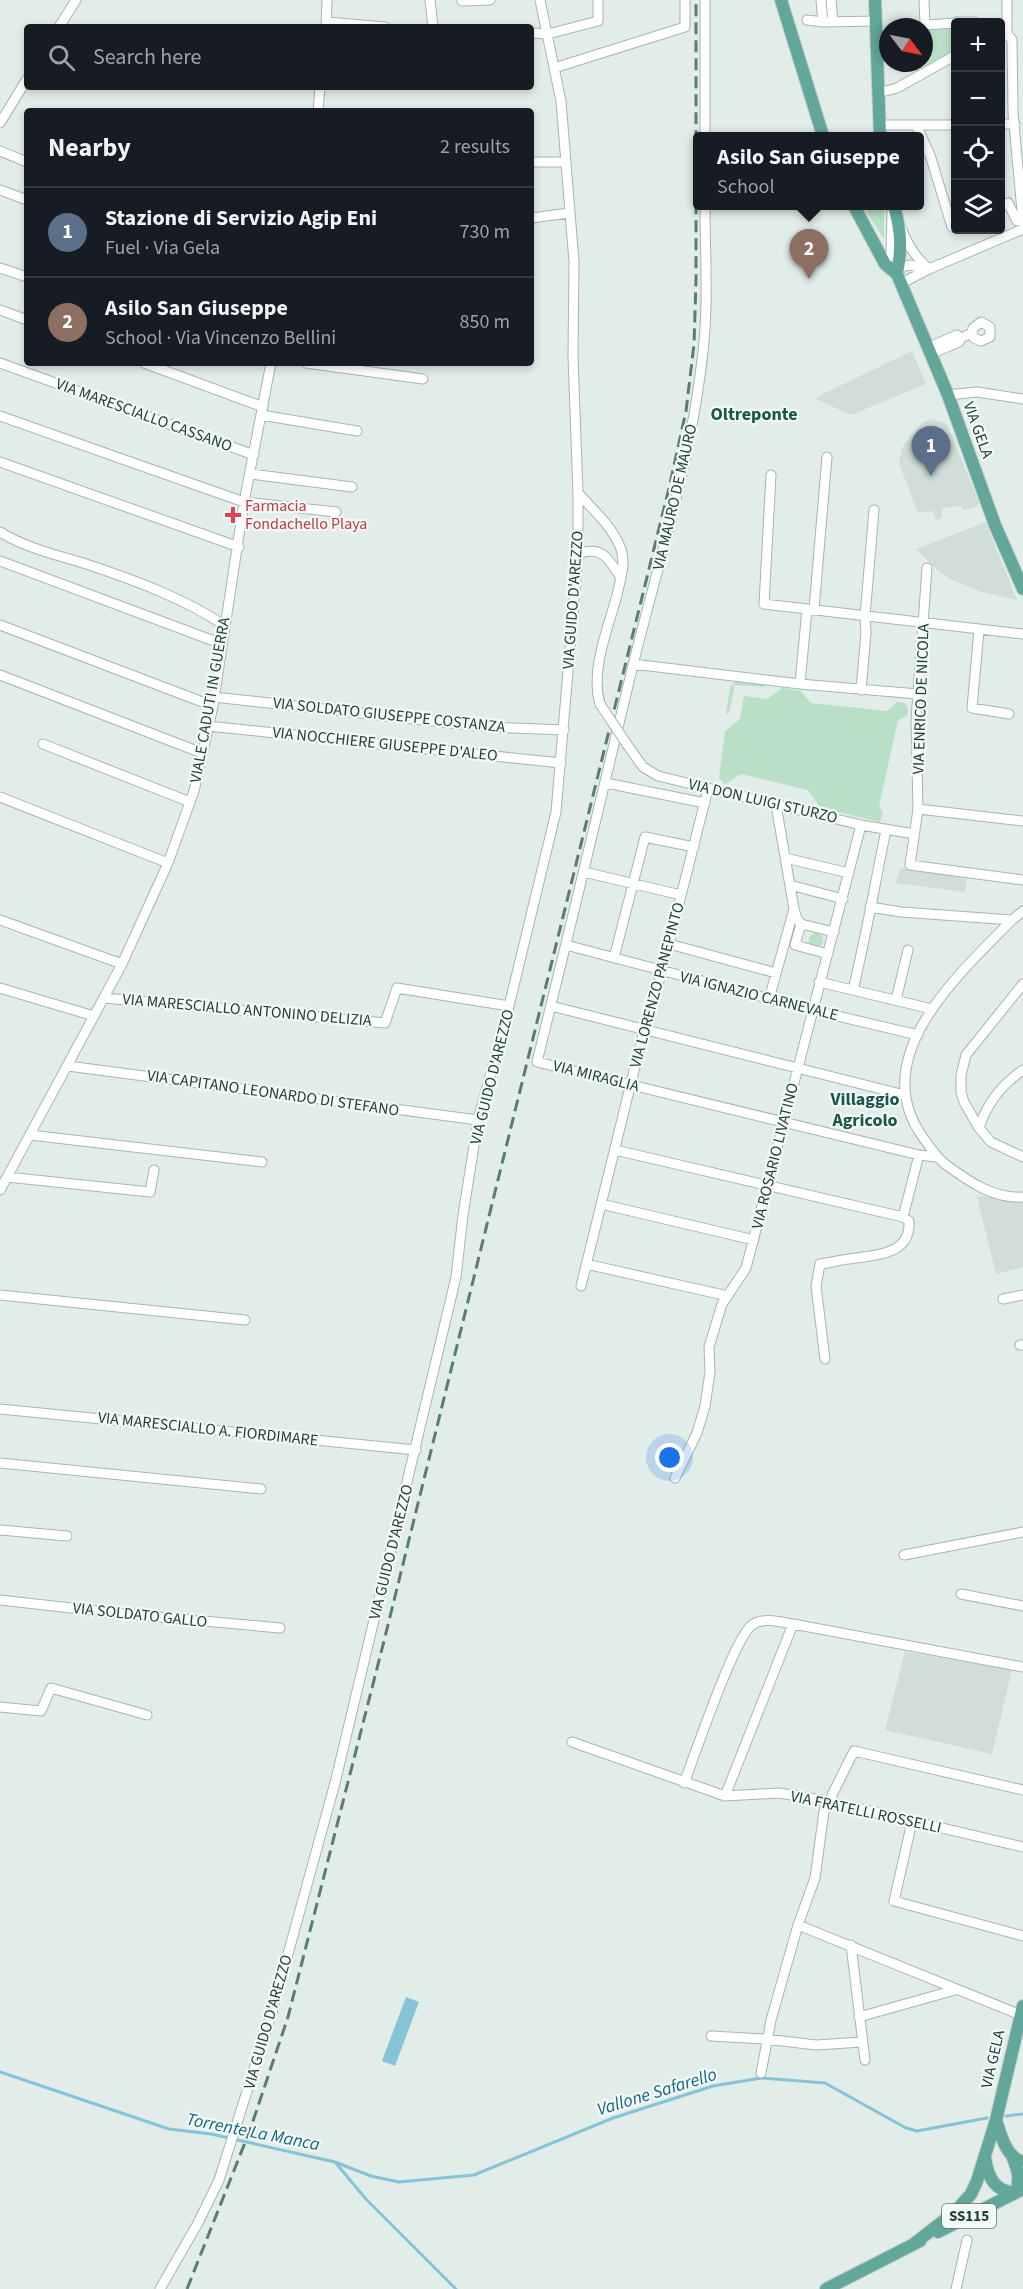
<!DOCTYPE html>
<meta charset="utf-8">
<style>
body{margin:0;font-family:"Source Sans 3",sans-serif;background:#242831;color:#f1f3f6}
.controls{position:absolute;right:18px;top:18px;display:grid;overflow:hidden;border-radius:6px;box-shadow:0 3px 9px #0003}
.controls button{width:54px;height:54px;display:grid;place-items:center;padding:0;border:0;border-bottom:2px solid #363941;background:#171b24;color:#f1f3f6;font:30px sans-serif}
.compass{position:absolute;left:879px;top:18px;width:54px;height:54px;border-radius:50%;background:#171b24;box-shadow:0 3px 9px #0003;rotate:122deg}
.you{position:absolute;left:670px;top:1458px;width:21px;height:21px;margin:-15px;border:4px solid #fff;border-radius:50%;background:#1a73e8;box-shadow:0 0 0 9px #1a73e833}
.badge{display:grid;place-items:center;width:39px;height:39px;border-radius:50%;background:#fd8750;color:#fff;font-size:20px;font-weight:700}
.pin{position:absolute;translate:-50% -50px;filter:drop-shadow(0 2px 3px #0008)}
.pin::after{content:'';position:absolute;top:32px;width:21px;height:18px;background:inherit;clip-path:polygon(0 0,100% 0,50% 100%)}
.popup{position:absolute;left:693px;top:132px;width:231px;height:78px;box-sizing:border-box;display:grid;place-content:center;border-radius:6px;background:#171b24;filter:drop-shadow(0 2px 4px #0005);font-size:20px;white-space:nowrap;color:#9ea1a6}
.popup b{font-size:22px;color:#f1f3f6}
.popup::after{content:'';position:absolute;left:50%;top:100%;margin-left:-12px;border:12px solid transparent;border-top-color:#171b24}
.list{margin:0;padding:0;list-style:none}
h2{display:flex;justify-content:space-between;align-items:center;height:78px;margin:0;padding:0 24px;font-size:26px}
h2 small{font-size:20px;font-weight:400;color:#9ea1a6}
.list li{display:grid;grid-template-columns:39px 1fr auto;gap:18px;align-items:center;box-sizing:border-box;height:90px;padding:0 24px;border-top:2px solid #363941}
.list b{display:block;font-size:22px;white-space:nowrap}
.list p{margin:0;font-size:20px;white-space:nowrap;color:#9ea1a6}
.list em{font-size:20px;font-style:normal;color:#9ea1a6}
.icon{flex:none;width:33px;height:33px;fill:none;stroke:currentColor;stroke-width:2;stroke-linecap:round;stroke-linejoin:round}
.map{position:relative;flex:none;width:1023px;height:2289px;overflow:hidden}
.search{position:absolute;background:#171b24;box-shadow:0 3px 9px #0003;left:24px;top:24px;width:510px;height:66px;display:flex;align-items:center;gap:15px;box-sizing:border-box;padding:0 21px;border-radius:6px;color:#9ea1a6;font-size:22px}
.panel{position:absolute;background:#171b24;box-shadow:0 3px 9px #0003;left:24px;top:108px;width:510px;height:258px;border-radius:6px}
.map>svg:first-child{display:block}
.built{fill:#d0ddd8}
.green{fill:#b9e0c6}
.water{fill:#85c4d7}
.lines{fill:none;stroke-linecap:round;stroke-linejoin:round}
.stream{stroke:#85c4d7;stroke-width:3}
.minor-casing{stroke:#a4b6b1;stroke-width:11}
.major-casing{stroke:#c1cac8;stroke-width:14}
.minor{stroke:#fff;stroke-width:9}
.major{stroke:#63a79a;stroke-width:12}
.rail{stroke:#5b7c75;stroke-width:3;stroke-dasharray:12 6;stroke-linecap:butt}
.minor-bridge-casing{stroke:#a4b6b1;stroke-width:11;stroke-linecap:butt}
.minor-bridge{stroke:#fff;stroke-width:9}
.health-dot{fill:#e0444e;stroke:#f3f9f7;stroke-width:2}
.labels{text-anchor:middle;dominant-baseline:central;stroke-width:4.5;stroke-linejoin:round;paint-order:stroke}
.shield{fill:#f3f9f7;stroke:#5f7873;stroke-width:1.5}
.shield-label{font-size:15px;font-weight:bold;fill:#20403a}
.street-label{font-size:16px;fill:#20403a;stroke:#f3f9f7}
.health-label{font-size:16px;fill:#be3a42;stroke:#f3f9f7;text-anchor:start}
.neighbourhood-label{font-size:18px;font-weight:bold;fill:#1a544a;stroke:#f3f9f7}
.water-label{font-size:18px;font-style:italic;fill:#156781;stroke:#f3f9f7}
</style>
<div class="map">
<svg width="1023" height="2289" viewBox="0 0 1023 2289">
<rect width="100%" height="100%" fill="#e2ede9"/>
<path class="built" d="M912 351 926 384 851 415 816 399 823 394Z
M933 419 947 424 979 502 978 506 963 510 961 506 942 508V518L936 520 933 511 918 513 899 463 902 448 917 428 923 422Z
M986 522 997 551 1017 600 982 592 954 581 937 570 916 549Z
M900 868 967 878 965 892 896 883Z
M987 1196 1000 1200 1023 1201V1267L996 1274 977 1197Z
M905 1652 1012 1670 992 1754 885 1730Z"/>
<path class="green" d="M955 29V52L924 67V30Z
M878 206H884V239L866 211Z
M735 682 766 684 764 687 735 685 729 713 726 714 730 687Z
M782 688 801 691 811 703 887 711 897 702 905 703 908 709 907 716 898 720 879 806 883 813 880 822 821 808 808 790 741 774 725 784 719 778 725 731 740 719 744 696 767 699Z
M809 940a7 7 0 1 1 14 0a7 7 0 1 1-14 0Z"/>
<path class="water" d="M406 1997 419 2002 395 2066 382 2061Z"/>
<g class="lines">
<path class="stream" d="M0 2072 169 2129 211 2134 335 2162 365 2198 456 2289
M1006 2116 1023 2114
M335 2162 371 2176 399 2182 474 2175 613 2118 713 2086 761 2078 825 2083 906 2128 917 2131 987 2118"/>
<defs>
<path id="minor" d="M430 0 433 27
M821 0 823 22
M831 0 833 22
M924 0 925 25 956 23
M1007 0V34L1012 40 1013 113 1023 222
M462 1 490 0
M807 20 823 22 876 21
M327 22 385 27
M956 22H975
M59 27 76 0
M326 27 327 0
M531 33 548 34 598 21V0
M554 68 685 27V0
M878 93 897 88 956 55
M318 111 320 87
M0 123 27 79
M1000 124H1015
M880 125H956
M916 125 930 155 952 227 956 226
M705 136V0
M0 151 27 162
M531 162H565
M0 190 27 200
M705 206C705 256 709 309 702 360 690 464 658 564 633 665 601 797 570 930 537 1062L919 1155 936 1157
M1000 206 1008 203 1017 221 1022 218
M531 218 569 213
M902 230C908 246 916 258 929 269
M885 264 891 254 892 211
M0 268 27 277
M897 274 902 267 910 265 927 269
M900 284 929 269 1023 229
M0 310 27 320
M927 348 957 335 961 338
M930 354 959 342 961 338 972 333 973 328 981 322 990 327V337L981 341 974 338 972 333
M0 363 254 455
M144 363 263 407
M306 363 423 379
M948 395 977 392 1023 399
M261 415 357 431
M0 416 244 502 336 512
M0 462 239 547
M251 474 352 487
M771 475 764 604 1023 634
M578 493C593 510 613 527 621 549 626 565 620 580 617 595 608 629 590 670 600 704
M0 532C26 548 57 555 86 564 134 580 181 597 224 625
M578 554C602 545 609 559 621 578
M0 561 222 644
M927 568 916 720 918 809 910 865 1023 880
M814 609 827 457
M0 625 213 706
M979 630 972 708 1009 714
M633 664 800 684 918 694
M0 675 202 753
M800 684 807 609
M861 690 866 633 865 616 874 510
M214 697 487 727 564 730
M208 726 561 763
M626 743 643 767 658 776 861 825 914 834
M43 744 190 802
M606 783 705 803
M0 797 168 863
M918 809 1023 821
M785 858 849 873
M584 872 681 895
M790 885 843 899
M870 907 901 912 1012 920
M794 909 797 919 801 924 795 945 828 954
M1023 911 1012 920C960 973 866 1056 922 1136 930 1147 935 1156 945 1164 968 1181 993 1199 1023 1197
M0 920 122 964
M801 924 834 932
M669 944 776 973
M566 945 812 1010 918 1035
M614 958 645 837 694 847
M819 982 932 1009
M1023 984 966 1055 961 1075V1092L964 1102 979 1128 991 1142 1023 1157
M0 988 94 1016
M853 990C866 937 875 883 886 830
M104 998 385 1023 397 988 509 1006
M769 999 794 909 776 805
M896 1000 908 950
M551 1006 905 1095
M68 1066 478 1120
M979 1128C987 1103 1001 1085 1023 1070
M30 1135 262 1162
M615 1150 903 1217 909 1221C911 1256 874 1255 849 1259 839 1260 830 1263 820 1264L816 1286 825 1359
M7 1177 150 1192 154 1170
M0 1190 122 964 168 863 194 791 213 706 244 502 271 363
M601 1204 754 1240
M903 1217 919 1155
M586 1264 728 1296
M581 1286 644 1030 662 971 708 789
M0 1295 245 1320
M1003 1299 1023 1295
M1020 1345H1023
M0 1409 416 1450
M0 1463 261 1489
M675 1478 697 1433 705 1406 710 1372 709 1347 722 1304 746 1268 861 825
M0 1530 67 1536
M904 1555 1023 1532
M961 1594 1023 1606
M0 1600 115 1613 280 1628
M0 1707 41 1711 51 1688 147 1715
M572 1742 725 1796 779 1793 827 1801 1023 1847
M684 1783C695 1755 734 1638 752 1625 762 1617 781 1622 793 1624L1023 1667
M725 1796 793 1624
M912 1822 894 1901 1023 1936
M798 1925 1021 2015
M851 1945 865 2060
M859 2017 955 1990
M711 2036 766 2039 816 2045 862 2042
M761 2073 771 2020 798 1925 815 1878 824 1811 854 1751 1023 1790
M160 2289 198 2223 219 2180 272 2012 335 1783 456 1277 463 1215 478 1120 509 1006 556 812 578 554V493L573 356 574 262 561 101 540 0
M956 2289 967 2240"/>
<path id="major" d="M781 0 823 136
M875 0 880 136
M854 206 885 264 897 274
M894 206C901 231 902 248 897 274
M897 274 948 395 995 525 1023 589
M996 2120C1001 2135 1005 2154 1020 2161
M985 2158C988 2177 994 2191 1015 2193 1021 2180 1018 2171 1013 2158
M938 2232 1023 2189
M915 2243 955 2212 971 2194 977 2181 996 2120 1023 2006
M826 2289 920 2241"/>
</defs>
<use href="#minor" class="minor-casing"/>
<use href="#major" class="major-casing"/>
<use href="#minor" class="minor"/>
<use href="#major" class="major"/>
<path class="rail" d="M187 2289 250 2130 288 2017 384 1641 669 488 686 411 694 344 696 280V0"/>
<defs>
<path id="minor-bridge" d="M600 704 626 743"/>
</defs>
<use href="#minor-bridge" class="minor-bridge-casing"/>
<use href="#minor-bridge" class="minor-bridge"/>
</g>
<path class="health-dot" d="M230 506h6v6h6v6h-6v6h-6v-6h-6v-6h6z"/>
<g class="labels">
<rect class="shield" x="942" y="2204" width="54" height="24" rx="4.5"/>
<g class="shield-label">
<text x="969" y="2216">SS115</text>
</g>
<g class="street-label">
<text transform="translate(144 415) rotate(20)">VIA MARESCIALLO CASSANO</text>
<text transform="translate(978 430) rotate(70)">VIA GELA</text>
<text transform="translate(675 497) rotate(-77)">VIA MAURO DE MAURO</text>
<text transform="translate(573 600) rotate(-86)">VIA GUIDO D'AREZZO</text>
<text transform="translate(921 699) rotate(-88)">VIA ENRICO DE NICOLA</text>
<text transform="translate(210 700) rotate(-80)">VIALE CADUTI IN GUERRA</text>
<text transform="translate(389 715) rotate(6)">VIA SOLDATO GIUSEPPE COSTANZA</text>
<text transform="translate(385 744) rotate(6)">VIA NOCCHIERE GIUSEPPE D'ALEO</text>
<text transform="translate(763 801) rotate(13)">VIA DON LUIGI STURZO</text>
<text transform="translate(657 985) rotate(-75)">VIA LORENZO PANEPINTO</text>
<text transform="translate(759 996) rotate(14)">VIA IGNAZIO CARNEVALE</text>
<text transform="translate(247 1010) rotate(5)">VIA MARESCIALLO ANTONINO DELIZIA</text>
<text transform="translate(596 1076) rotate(14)">VIA MIRAGLIA</text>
<text transform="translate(492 1077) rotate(-76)">VIA GUIDO D'AREZZO</text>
<text transform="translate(273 1093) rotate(8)">VIA CAPITANO LEONARDO DI STEFANO</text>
<text transform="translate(775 1156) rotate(-76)">VIA ROSARIO LIVATINO</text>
<text transform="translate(208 1429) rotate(6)">VIA MARESCIALLO A. FIORDIMARE</text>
<text transform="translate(391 1552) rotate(-76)">VIA GUIDO D'AREZZO</text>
<text transform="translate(140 1615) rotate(6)">VIA SOLDATO GALLO</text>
<text transform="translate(866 1812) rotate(12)">VIA FRATELLI ROSSELLI</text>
<text transform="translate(268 2022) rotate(-74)">VIA GUIDO D'AREZZO</text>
<text transform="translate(993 2059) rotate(-77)">VIA GELA</text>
</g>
<g class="health-label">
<text x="245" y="506">Farmacia<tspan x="245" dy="18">Fondachello Playa</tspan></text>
</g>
<g class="neighbourhood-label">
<text x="754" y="414">Oltreponte</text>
<text x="865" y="1099">Villaggio<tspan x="865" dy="21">Agricolo</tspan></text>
</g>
<g class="water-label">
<text transform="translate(657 2092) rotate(-17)">Vallone Safarello</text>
<text transform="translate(253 2132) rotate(11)">Torrente La Manca</text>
</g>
</g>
</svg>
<div class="controls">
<button>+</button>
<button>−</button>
<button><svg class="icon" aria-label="locate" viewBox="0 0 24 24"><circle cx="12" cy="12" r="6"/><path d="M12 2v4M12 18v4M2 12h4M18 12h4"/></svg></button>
<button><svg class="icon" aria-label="layers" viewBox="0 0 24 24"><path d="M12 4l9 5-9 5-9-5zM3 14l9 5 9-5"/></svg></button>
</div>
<svg class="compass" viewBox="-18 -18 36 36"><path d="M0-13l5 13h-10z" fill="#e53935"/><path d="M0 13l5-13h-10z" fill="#9ea1a6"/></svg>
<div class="you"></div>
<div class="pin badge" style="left:931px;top:476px;background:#5c6f8a">1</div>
<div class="pin badge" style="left:809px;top:279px;background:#8d6e63">2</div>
<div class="popup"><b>Asilo San Giuseppe</b>School</div>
<div class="search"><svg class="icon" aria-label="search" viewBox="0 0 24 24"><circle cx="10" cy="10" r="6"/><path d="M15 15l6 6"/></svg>Search here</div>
<section class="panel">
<h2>Nearby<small>2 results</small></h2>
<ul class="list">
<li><span class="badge" style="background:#5c6f8a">1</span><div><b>Stazione di Servizio Agip Eni</b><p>Fuel · Via Gela</p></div><em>730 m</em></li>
<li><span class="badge" style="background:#8d6e63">2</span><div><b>Asilo San Giuseppe</b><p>School · Via Vincenzo Bellini</p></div><em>850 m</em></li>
</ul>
</section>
</div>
